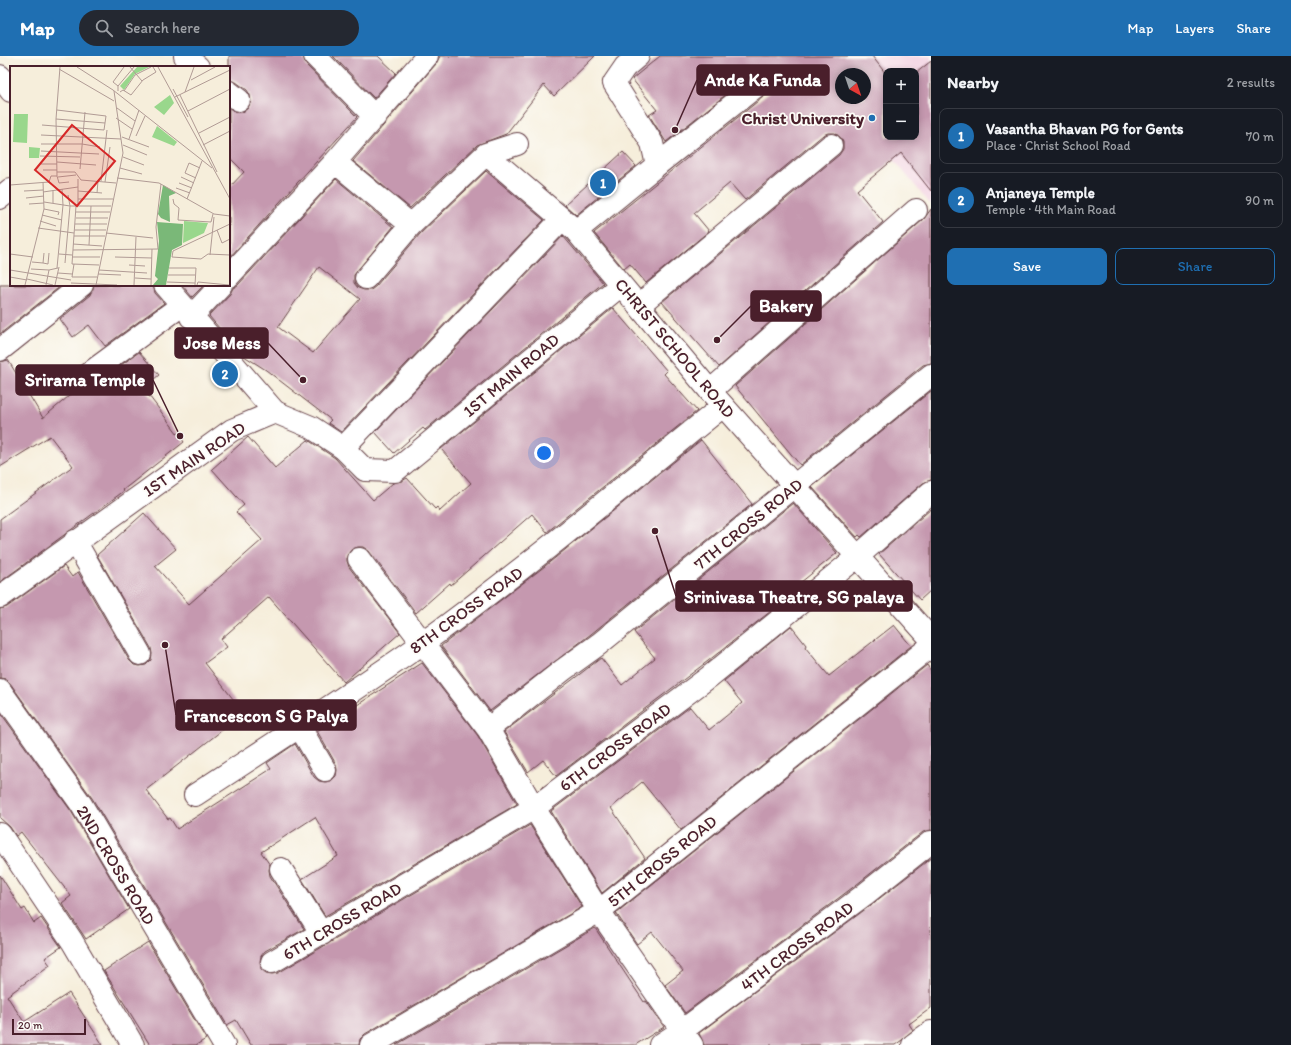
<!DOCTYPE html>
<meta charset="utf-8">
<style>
body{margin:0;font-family:Itim,sans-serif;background:#242831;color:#f1f3f6}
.controls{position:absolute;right:12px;top:12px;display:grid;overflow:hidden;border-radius:8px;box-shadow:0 2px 6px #0003}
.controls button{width:36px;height:36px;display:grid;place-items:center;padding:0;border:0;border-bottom:1px solid #363941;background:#171b24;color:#f1f3f6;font:20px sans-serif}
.compass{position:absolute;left:835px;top:12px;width:36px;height:36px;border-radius:50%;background:#171b24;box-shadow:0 2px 6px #0003;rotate:140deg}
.scale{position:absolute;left:12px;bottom:10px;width:74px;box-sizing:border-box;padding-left:4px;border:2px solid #4a1f2b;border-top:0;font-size:11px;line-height:14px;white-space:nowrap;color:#4a1f2b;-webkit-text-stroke:3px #fdfcf7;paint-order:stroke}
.you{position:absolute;left:544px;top:397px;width:14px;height:14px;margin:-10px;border:3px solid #fff;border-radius:50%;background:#1a73e8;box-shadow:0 0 0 6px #1a73e833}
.badge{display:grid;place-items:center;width:26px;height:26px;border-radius:50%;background:#1f6fb2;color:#fff;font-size:13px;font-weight:700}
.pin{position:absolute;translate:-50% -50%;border:2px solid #fff;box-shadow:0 1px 4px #0006}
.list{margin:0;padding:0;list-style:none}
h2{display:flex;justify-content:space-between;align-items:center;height:52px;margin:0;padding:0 16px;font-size:17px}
h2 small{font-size:13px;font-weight:400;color:#9ea1a6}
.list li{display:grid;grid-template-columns:26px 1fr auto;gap:12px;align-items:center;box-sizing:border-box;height:56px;margin:0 8px 8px;padding:0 8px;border:1px solid #363941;border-radius:8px}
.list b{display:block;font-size:15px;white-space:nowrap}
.list p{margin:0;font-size:13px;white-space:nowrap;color:#9ea1a6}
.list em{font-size:13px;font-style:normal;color:#9ea1a6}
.actions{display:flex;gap:8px;padding:12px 16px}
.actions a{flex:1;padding:9px 0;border:1px solid #1f6fb2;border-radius:8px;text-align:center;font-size:14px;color:#1f6fb2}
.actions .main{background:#1f6fb2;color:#fff}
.icon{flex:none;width:22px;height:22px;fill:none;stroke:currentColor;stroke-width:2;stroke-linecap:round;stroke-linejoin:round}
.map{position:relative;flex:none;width:931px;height:989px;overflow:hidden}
header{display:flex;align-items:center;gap:24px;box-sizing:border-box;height:56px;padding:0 20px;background:#1f6fb2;color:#fff}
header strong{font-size:19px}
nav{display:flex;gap:22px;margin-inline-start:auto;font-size:14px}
.search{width:280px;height:36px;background:#242831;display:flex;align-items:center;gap:10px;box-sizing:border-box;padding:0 14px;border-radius:22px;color:#9ea1a6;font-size:15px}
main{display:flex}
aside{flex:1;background:#171b24}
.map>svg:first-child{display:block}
.built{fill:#f2cfe1;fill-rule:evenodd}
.building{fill:#c598af;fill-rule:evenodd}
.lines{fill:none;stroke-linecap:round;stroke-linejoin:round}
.minor-casing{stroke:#643e45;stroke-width:24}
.tertiary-casing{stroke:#643e45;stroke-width:24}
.minor{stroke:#fff;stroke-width:22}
.tertiary{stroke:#fff;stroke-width:22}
.poi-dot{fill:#1f6fb2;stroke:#fdfcf7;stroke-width:1.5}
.labels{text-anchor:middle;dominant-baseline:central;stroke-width:3.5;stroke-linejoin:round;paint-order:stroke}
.poi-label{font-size:17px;font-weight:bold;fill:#4a1f2b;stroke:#fdfcf7;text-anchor:end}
.street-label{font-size:17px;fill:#4a1f2b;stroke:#fdfcf7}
.inset-road{fill:none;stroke:#b19b95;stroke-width:1}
.view{fill:#d62828;fill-opacity:0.15;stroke:#d62828;stroke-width:2}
.inset-edge{fill:none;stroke:#4a1f2b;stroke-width:2}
.leader{fill:none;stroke:#4a1f2b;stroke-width:1.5}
.callout-dot{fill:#4a1f2b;stroke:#fdfcf7;stroke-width:1.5}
.callout{fill:#4a1f2b;stroke:#4a1f2b;stroke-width:1.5}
.callout-label{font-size:18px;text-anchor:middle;font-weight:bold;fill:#fff}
</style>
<header>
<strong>Map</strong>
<div class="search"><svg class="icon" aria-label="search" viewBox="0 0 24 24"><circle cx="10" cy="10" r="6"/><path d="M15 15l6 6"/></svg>Search here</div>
<nav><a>Map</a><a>Layers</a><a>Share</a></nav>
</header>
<main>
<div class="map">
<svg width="931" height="989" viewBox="0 0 931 989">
<rect width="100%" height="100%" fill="#fdfcf7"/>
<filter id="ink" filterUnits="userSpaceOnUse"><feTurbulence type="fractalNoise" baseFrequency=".025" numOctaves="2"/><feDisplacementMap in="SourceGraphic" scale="8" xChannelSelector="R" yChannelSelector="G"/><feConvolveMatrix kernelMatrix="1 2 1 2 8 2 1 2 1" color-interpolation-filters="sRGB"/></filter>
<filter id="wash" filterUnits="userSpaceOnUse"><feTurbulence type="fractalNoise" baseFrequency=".012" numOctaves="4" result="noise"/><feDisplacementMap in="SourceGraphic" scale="16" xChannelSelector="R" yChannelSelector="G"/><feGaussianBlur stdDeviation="0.9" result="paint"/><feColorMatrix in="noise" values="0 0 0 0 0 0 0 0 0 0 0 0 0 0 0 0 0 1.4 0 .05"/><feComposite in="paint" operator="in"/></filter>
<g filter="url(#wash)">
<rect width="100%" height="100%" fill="#f6eedb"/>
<path class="built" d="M808 0H931V149L843 42H865V18H841ZM886 15H916V81H886Z"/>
<g id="blocks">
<path class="building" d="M229 0H303L306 9 357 61 229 202V132L244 116 229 101V52L237 56H243L248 52 251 45 250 39 247 34 236 26 229 24Z
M333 0H378L396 17 374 42Z
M440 0H595L554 40 544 29 506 78 477 89 410 152 353 105 436 8Z
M660 0H872L886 18V81H916V17L931 5V135L901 97 857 134 883 166 719 311 662 246 839 99 843 93V86L840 81 835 77H828L823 79 745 144 730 127 694 157 709 175 646 227 630 208 624 213 594 177 773 33 776 28 777 22 775 16 770 12 764 11 758 13 666 86 649 59 657 54 632 23ZM841 18H865V42H841Z
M623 96 636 110 576 159 565 149Z
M486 115 544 164 341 376 328 367 331 364 266 314 241 298 209 260 230 238 233 232 238 229 336 123 393 171 354 219V227L358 232 364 234H371L376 230 420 178ZM319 211 360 243 313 297 278 271Z
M931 153V307L923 309 800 409 735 330 924 163Z
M563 180 603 227 425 374 423 372 394 397 375 376Z
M0 229H62L0 278Z
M94 229H153L155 237 164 247 105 290 89 269 73 281 60 263 90 239Z
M182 229H204L192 241Z
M613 252 667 315 664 318 697 355 547 476 532 458 451 529 450 527 416 557 369 495 363 491H358L352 493 347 499V505L349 511 400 577 344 626 269 541 221 583 227 591 205 607 244 657 146 734 168 763 170 762 177 773 271 713 267 707 295 688 314 721 319 725 325 726 331 725 336 720 337 714 336 708 317 675 422 607 478 680 517 748 325 860 302 823 338 800 315 761 261 796 270 809 269 814 270 820 304 873 265 895 261 900 260 906 261 913 266 917 272 918 278 917 530 769 582 851 365 978 360 983 359 989H251L236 964 227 969 92 742 10 627 6 623 0 622V553L7 551 64 510 72 521 78 516 129 604 134 609 140 610 146 609 151 604 152 598 151 592 97 499 144 457 176 493 155 510 189 548 262 484 236 456 244 449 212 413 248 381 275 412 308 384 335 402 373 444 393 427 402 425 407 422 435 453 437 451 440 455 471 427 441 393Z
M139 296 159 319 143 332 184 386 123 434 124 435 0 526V463L73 410 50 380 0 411V306L8 304 43 362 75 335 81 336 87 334Z
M931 335V424L923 427 861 481 859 479 857 481 812 431Z
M701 384 752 448 591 578 490 655 441 590 545 510Z
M793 447 837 497 774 548 776 551 708 605 556 720 543 704 528 716 504 676 601 602 622 629 655 602 634 576Z
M931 453V534L920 544 879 498Z
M894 569 911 590 681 774 642 726 611 752 645 802 602 837 551 755 690 651 709 674 742 647 724 625 791 570 806 589 805 591 829 620Z
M927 609 931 615V774L923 776 856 829 685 957 665 929 683 915 652 876 637 888 616 857Z
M0 656 71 755 129 853 86 883 62 847 71 840 21 776 16 780 10 771 0 762Z
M931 802V952L909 968 913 974 902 984 895 989H704L699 977 871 849Z
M0 819 22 854 25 852 34 867 41 862 61 891 45 902 50 909 7 940 24 966 69 937 103 989H0Z
M595 872 644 946 646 945 664 971 635 989H396Z
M148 886 206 983 196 989H150L104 915Z"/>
</g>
</g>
<g filter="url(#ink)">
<use href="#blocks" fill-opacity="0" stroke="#643e45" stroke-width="1"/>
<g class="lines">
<defs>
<path id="minor" d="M185 0 198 11
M315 0 375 61
M0 20 11 35
M229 36 239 44
M486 98 517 88
M335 106 411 169
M657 109 765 23
M0 142 11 133
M229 220 335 106 427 0
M366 222 411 169 486 98 574 173
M165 229 275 356
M639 249 831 89
M191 261 221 229
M0 294 82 229
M80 324 182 249
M710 335 916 154
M343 392 562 163
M75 485 140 598
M359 503 488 673 534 752 599 855 692 989
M0 634 81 748 224 989
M299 670 325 714
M488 673 563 614 599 588 931 319
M195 739C271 689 348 640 423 587 526 512 624 430 723 350
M0 778 72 885 133 989
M281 813 322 878
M272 906 534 752 709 621 857 501 931 436
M371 989 599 855 931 590
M660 989 683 974 864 839 931 786
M913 989 931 976"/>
<path id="tertiary" d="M638 0 625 11 614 27 652 87 657 109 576 175 710 335 931 583
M0 541 232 374 275 356 311 371 343 392 365 414 395 415 621 229"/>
</defs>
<use href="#minor" class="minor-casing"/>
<use href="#tertiary" class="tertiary-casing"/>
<use href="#minor" class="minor"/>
<use href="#tertiary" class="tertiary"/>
</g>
</g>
<circle class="poi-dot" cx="872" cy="62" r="4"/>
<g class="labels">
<g class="poi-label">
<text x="864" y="62">Christ University</text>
</g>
<g class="street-label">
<text transform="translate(675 292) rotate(50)">CHRIST SCHOOL ROAD</text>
<text transform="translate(511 319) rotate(-40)">1ST MAIN ROAD</text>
<text transform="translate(194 403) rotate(-34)">1ST MAIN ROAD</text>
<text transform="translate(748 468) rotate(-39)">7TH CROSS ROAD</text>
<text transform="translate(466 554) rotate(-36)">8TH CROSS ROAD</text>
<text transform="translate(615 691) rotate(-37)">6TH CROSS ROAD</text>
<text transform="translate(662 805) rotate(-39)">5TH CROSS ROAD</text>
<text transform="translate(116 809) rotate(59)">2ND CROSS ROAD</text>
<text transform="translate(342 865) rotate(-31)">6TH CROSS ROAD</text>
<text transform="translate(797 890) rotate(-37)">4TH CROSS ROAD</text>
</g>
</g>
<g transform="translate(10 10)">
<rect width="220" height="220" fill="#f6eedb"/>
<path d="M127 1H139L125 8 114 24 110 20ZM160 29 164 37 154 49 144 41ZM4 48H18L17 77 3 76ZM147 60 167 76 164 80 142 71ZM19 81 30 82 29 92H19ZM174 155 198 157 194 167 173 177Z" fill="#99d78c"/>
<path d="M153 119 166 127 159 130 160 156 151 152 148 148ZM147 156 173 158 172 179 162 184 156 219H143L148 213 145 210 149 175Z" fill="#7ab878"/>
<path class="inset-road" d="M67 1 103 24 202 102M120 1 132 15M148 1 220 133M49 3 104 35M181 14 205 1M108 20 103 16 114 1M163 23 178 51M108 25V20L124 1M114 25 125 9 141 1M110 26 113 24 121 29 133 14 146 6 143 1M175 26 184 1M170 29 207 106M165 31 220 4M107 42 125 55M178 45 220 23M106 52 122 63M46 53 95 57M32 59 94 64 96 50 47 44M189 67 220 51M31 69 111 73M126 70 135 50M112 71 139 81M119 73 129 44M31 78H72L90 81M113 79 137 89M193 79 220 65M31 85 89 88M30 90 70 91M113 91 134 99M47 96 86 99M31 98H47M110 102 132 108M70 103 75 46M33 104H47M47 106H65L71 114 106 117M47 110 49 117 59 116M48 111 66 109M171 111 184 117M107 112 149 117 204 148 220 150M186 112 175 107 179 97 190 102M91 115 97 64M95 116 100 81M169 117 182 122M0 119 39 116 41 110H47L46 53 50 1M166 122 180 127M43 124V137M14 125 33 124M68 125 92 127M33 126 68 121M87 127 88 115M16 132 34 130M68 133H103M163 133 164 138 169 142 168 154 201 156 203 148M177 133 192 95M34 136 60 140H101M19 138 34 137M66 140 62 198 89 199M68 140V113M34 143 49 146 48 149M66 146H100M32 149 52 154M66 152H98M30 155 46 160M65 158H97M220 158 163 185 162 191 191 193 198 188 220 189M28 162 64 167M65 164H96M207 164 212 177 220 173M96 167 143 172M64 170H95M63 178 92 180M79 179 81 140M63 184 148 183 146 161 151 118M0 188 23 191M49 188 62 189M200 189 204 151M62 191H90M105 191 142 192M22 196 33 197 34 187M33 197 38 198 39 187M55 197 60 140 58 129M119 199 135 200M47 202 53 139 52 123M159 202H186L185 219M21 203 39 204 48 202M0 204 61 214M89 204 137 207M48 207 62 208M88 208 111 209M158 209H185M0 211 17 214M62 211H87M62 211 64 198M125 212 141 213M17 213 43 219M157 216 185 217M61 217 107 219M15 219 34 143 33 116M36 219 39 204M45 219 49 201M86 219 113 87 104 25M124 219 126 171M141 219 142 183M187 219 188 216 219 219"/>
<path class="view" d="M62 59 105 95 67 140 25 104Z"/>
<rect width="220" height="220" class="inset-edge"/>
</g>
<path class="leader" d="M675 74L697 24M717 284L751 250M303 324L268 287M180 380L153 324M655 475L676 540M165 589L176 659"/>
<g class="callout-dot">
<circle cx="675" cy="74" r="4"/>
<circle cx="717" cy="284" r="4"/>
<circle cx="303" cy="324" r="4"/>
<circle cx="180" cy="380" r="4"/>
<circle cx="655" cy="475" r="4"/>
<circle cx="165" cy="589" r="4"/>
</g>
<g class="callout">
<rect x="697" y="9" width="132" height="30" rx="4"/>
<rect x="751" y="235" width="70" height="30" rx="4"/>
<rect x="175" y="272" width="93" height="30" rx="4"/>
<rect x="16" y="309" width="137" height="30" rx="4"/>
<rect x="676" y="525" width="236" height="30" rx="4"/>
<rect x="176" y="644" width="180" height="30" rx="4"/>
</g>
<g class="callout-label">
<text x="763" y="30">Ande Ka Funda</text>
<text x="786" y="256">Bakery</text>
<text x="222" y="293">Jose Mess</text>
<text x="85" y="330">Srirama Temple</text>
<text x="794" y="547">Srinivasa Theatre, SG palaya</text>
<text x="266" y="666">Francescon S G Palya</text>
</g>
</svg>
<div class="controls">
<button>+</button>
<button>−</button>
</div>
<svg class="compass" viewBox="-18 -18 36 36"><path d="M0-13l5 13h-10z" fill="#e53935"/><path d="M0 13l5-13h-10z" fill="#9ea1a6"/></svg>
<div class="scale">20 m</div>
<div class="you"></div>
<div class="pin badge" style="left:603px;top:127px">1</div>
<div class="pin badge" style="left:225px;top:318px">2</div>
</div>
<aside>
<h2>Nearby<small>2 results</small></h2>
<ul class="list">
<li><span class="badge">1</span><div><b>Vasantha Bhavan PG for Gents</b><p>Place · Christ School Road</p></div><em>70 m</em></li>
<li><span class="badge">2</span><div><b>Anjaneya Temple</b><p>Temple · 4th Main Road</p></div><em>90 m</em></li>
</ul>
<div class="actions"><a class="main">Save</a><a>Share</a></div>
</aside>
</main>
